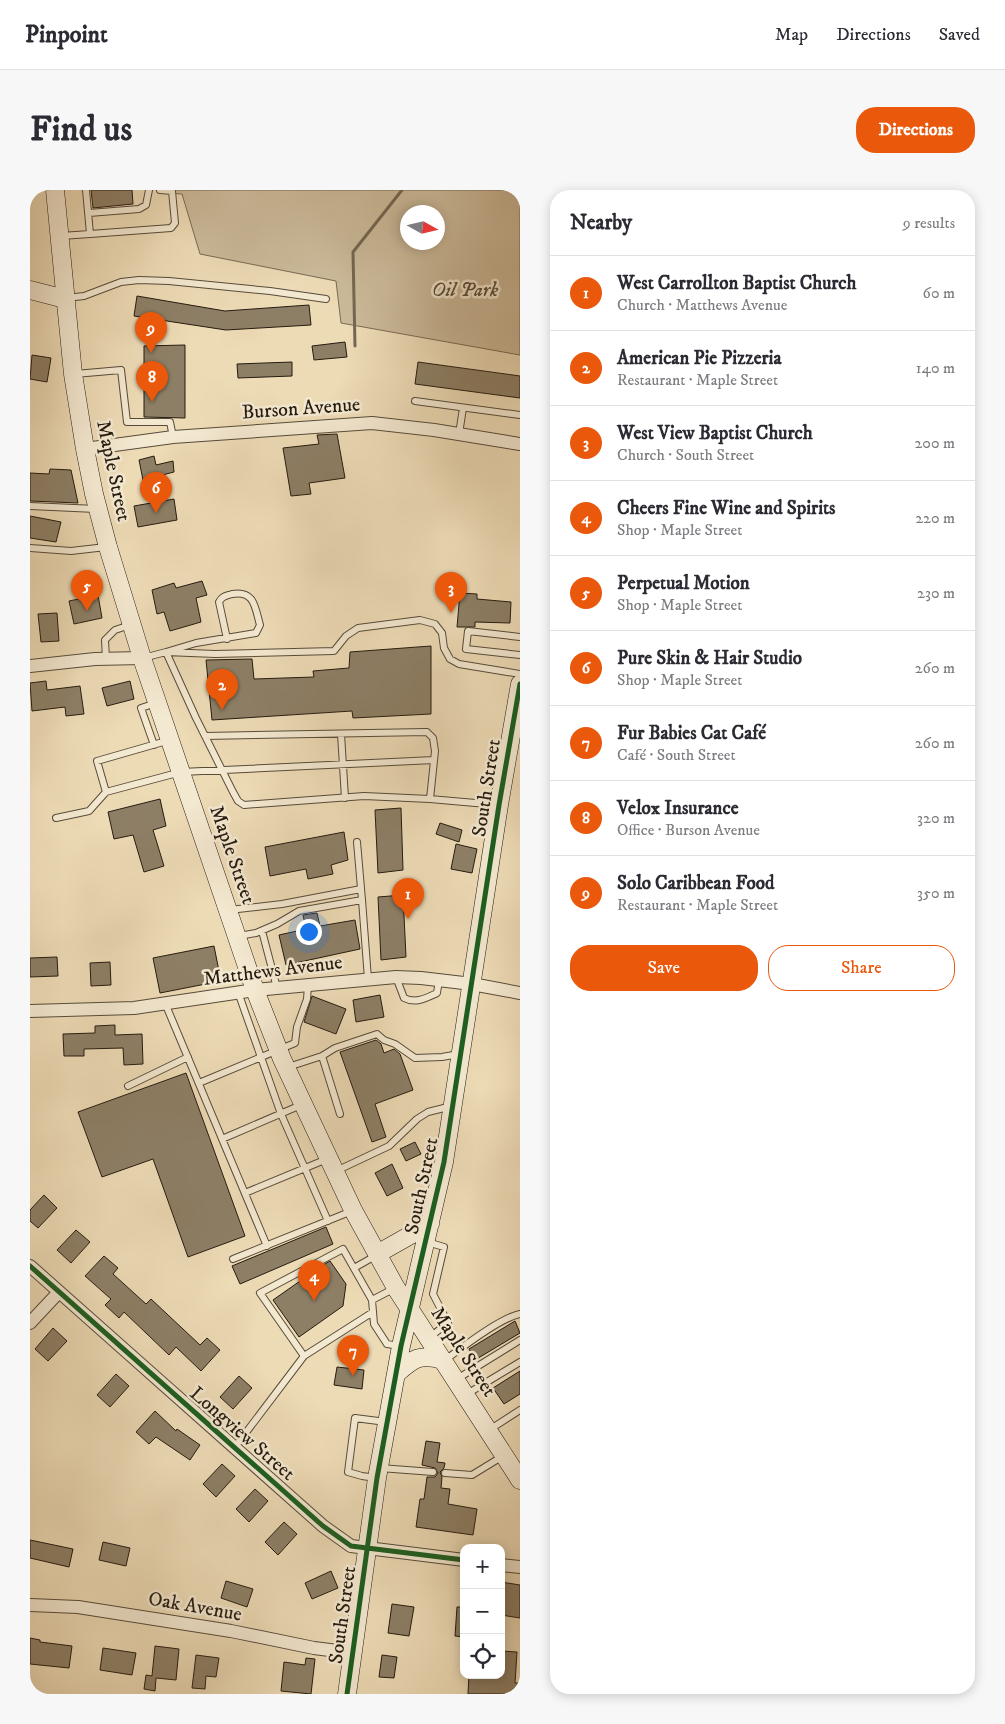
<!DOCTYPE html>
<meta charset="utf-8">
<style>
body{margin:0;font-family:"IM FELL DW Pica",serif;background:#f7f7f7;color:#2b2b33}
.controls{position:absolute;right:15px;bottom:15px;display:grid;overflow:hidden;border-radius:10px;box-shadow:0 2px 12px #0003}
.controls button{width:45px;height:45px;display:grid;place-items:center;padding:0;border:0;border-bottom:1px solid #e1e1e2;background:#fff;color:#2b2b33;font:25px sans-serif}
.compass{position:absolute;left:370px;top:15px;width:45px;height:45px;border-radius:50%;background:#fff;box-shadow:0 2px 12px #0003;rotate:98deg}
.you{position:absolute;left:278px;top:741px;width:18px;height:18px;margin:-12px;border:4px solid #fff;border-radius:50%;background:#1a73e8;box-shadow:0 0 0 8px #1a73e833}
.badge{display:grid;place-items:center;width:32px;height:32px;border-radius:50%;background:#ea580c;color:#fff;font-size:16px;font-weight:700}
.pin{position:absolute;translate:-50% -41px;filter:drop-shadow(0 1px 2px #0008)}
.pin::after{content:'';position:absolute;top:26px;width:18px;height:15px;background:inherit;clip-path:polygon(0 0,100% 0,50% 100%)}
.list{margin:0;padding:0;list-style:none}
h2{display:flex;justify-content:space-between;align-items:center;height:65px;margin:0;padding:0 20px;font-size:21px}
h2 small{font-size:16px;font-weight:400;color:#7c7c81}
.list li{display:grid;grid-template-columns:32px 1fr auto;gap:15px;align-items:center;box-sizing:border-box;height:75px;padding:0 20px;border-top:1px solid #e1e1e2}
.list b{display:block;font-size:19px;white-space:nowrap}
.list p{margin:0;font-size:16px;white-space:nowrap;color:#7c7c81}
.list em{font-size:16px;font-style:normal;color:#7c7c81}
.actions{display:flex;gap:10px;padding:15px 20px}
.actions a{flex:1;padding:11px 0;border:1px solid #ea580c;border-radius:20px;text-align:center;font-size:18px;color:#ea580c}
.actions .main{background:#ea580c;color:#fff}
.icon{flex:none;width:28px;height:28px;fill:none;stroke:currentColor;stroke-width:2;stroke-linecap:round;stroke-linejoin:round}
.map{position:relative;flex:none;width:490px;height:1504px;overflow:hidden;border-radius:20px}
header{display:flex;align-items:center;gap:30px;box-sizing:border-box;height:70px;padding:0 25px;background:#fff;border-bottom:1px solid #e1e1e2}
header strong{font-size:24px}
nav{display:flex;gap:28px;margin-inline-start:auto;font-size:18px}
.intro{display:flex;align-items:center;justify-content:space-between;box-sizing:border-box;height:120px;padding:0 30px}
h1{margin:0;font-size:35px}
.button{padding:12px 22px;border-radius:20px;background:#ea580c;color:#fff;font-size:18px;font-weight:700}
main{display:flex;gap:30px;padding:0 30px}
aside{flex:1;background:#fff;border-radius:20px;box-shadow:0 2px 12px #0003}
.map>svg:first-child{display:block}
.green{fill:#cbba9a;stroke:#786a55;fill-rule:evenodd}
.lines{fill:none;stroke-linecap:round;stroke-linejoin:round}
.stream{stroke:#746752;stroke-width:3}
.building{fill:#8d7f66;stroke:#251b10}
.lane-casing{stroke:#574b3a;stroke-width:8}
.street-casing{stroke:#574b3a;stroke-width:14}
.secondary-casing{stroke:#251b10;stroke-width:19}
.lane{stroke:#f3e8d0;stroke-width:6}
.street{stroke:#f3e8d0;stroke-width:12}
.secondary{stroke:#f3e8d0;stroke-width:18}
.cycleway-casing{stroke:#f3e8d0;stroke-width:8}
.cycleway{stroke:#1b5e20;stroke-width:5}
.labels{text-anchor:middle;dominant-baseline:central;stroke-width:5;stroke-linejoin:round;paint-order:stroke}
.park-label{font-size:20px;font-style:italic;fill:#574b39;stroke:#f3e8d0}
.street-label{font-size:20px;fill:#251b10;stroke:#f3e8d0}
</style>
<header>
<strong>Pinpoint</strong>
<nav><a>Map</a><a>Directions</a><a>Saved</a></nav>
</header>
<div class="intro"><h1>Find us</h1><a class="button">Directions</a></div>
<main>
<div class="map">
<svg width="490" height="1504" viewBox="0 0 490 1504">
<rect width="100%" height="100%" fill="#eddbb6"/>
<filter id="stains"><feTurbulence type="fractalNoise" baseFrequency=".004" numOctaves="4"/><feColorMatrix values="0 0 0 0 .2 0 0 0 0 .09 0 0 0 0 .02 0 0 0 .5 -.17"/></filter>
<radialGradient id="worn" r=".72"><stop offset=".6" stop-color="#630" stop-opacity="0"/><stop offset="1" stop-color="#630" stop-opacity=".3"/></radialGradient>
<path class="green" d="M126 0H490V165L311 133 306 91 170 64 152 4 129 3ZM378 22H408V52H378Z"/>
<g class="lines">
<path class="stream" d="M325 156 323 62 372 0"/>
</g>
<path class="building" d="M61 0H102L103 14 63 18Z
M107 106 195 121 279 115 281 135 196 140 104 126Z
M315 152 317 167 284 170 282 156Z
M155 155V228L114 227V156Z
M2 165 21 168 17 192 0 189Z
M262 172V186L208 188 207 174Z
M388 172 490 186V208L385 194Z
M307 244 315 288 279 293 281 304 261 306 253 258 289 254 287 245Z
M124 266 126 275 143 271 144 282 113 290 109 270Z
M20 279 41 280 48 313 0 311V283L19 284Z
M144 309 147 330 108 337 104 316Z
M0 326 31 332 26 352 0 348Z
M172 391 177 405 166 408 171 432 140 441 134 422 127 424 122 400 144 393 146 398Z
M430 403 447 404V409L481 412 480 433 445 432V437H427Z
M68 405 72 428 44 434 39 411Z
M27 423 29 451 11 452 8 424Z
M401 456V524L323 528 322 521 182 530 176 470 222 469 224 489 284 487 283 481 319 478 320 462Z
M16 491 17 500 50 496 54 524 36 526 35 517 2 521 0 493Z
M100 491 104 509 77 516 72 498Z
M130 609 136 636 123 640 134 676 114 682 103 645 84 649 78 622Z
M371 618 373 680 348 683 345 620Z
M410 633 432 640 429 652 406 644Z
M314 642 318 670 301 675 303 684 278 689 276 679 240 686 235 657Z
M426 654 447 659 442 683 421 679Z
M373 705 376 767 351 770 348 707Z
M287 723 290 736 325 730 330 759 256 775 249 745 276 739 273 725Z
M184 756 191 791 130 803 123 768Z
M27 767 28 786 0 787V768Z
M80 772 81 795 61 796 60 773Z
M350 805 354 827 326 832 323 810Z
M282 806 316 819 306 844 274 832Z
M85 835V845L112 844 113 874 94 875 93 858 54 859V866H34L33 844 65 843V836Z
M346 850 351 854 354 863 364 859 370 864 383 900 345 914 356 947 342 952 310 862Z
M156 883 215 1046 158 1067 123 969 72 987 48 922Z
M385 952 391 964 376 971 370 959Z
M362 974 373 998 357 1006 345 983Z
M14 1005 27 1018 8 1038 0 1031V1020Z
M296 1037 303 1054 210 1094 202 1076Z
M46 1040 60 1052 41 1073 27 1060Z
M74 1066 88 1078 83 1084 116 1114 121 1109 170 1155 177 1148 190 1160 171 1181 146 1157 139 1165 94 1122 89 1128 75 1115 81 1109 55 1086Z
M300 1071 316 1094 313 1116 269 1147 243 1110 290 1077Z
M485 1131 490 1143 445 1170 439 1159Z
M23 1138 37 1151 18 1171 5 1159Z
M307 1177 334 1180 332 1199 304 1195Z
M490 1181V1204L474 1214 463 1198Z
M86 1184 99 1196 80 1217 67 1205Z
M209 1186 222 1198 203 1219 190 1207Z
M125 1221 146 1241 147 1239 170 1255 160 1270 126 1247 119 1254 106 1242Z
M396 1251 410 1253 407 1272 415 1273 414 1278 410 1282 412 1287 411 1298 420 1299 418 1314 447 1319 443 1345 386 1337 390 1309H394L397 1287H405L408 1283 405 1278 392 1275Z
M192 1274 205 1286 186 1307 173 1294Z
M225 1299 238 1311 219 1332 206 1319Z
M254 1332 267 1344 248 1365 235 1352Z
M0 1350 43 1359 39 1377 0 1368Z
M73 1352 100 1358 96 1376 69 1370Z
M301 1381 308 1398 282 1409 275 1393Z
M196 1391 223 1399 217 1417 191 1408Z
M471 1392 490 1395V1428L471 1425Z
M362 1414 384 1417 379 1446 358 1443Z
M427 1417H434V1447L425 1446Z
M0 1448 10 1450V1452L42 1456 39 1478 0 1474Z
M125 1456 149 1459 146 1490 126 1488 125 1501 114 1499 116 1485 122 1486Z
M73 1458 106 1463 102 1485 70 1480Z
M471 1461 487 1462 485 1493H490V1504H438L439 1485H471Z
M166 1465 189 1468 186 1487 176 1486 175 1499 162 1498Z
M352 1465 367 1467 364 1488 349 1487Z
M276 1468 285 1469 281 1504 251 1501 254 1472 275 1475Z"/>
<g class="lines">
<defs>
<path id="lane" d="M59 23 109 19 116 15 119 0
M60 44 141 38 145 33 142 1 130 0
M31 46 60 44 56 0
M36 108 54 106 91 92 109 90 139 91 240 101 296 109
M45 184 91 180 97 232H140L143 247
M385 211 490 225
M429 244 433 218
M0 316 66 319
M0 358 41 361 76 357
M490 447 438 441 436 459 490 465
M197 449 189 412C192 406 196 406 202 404 225 400 225 418 230 435L226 443 166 453 136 462 166 528 203 602 208 611 214 615 334 606 400 609 468 615
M113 468 136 462 185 464 304 461 316 446 328 438 390 430 405 434 412 443 414 458 420 469 429 474 490 484
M76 469 75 450 85 440 100 435
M311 544 315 608
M175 546 397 542 403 548 405 561 400 609
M140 550 67 571 76 602 151 582 404 570
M124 555 111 518 126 513
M26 628 59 621 76 602
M327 652 332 710
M199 720 252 714 331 699
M232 741 247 798
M209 746 226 743 247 734 269 721 332 710 338 789
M366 787 374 808C386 814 396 808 407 803L409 790
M208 802 251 924 298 1031
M135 813 237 1056
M292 866 310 924
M258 877 292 866 305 858 347 844 354 850 365 854 385 868 412 867 429 864
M169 893 265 853 267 837 277 809 278 796
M98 896 158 867
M192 949 271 915
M306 981 359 956 387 929 398 922 422 916
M215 1003 297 969
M397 1052 414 1057 403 1104 418 1133 400 1147
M203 1069 322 1021
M324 1078 347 1065
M342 1110 365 1098
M343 1122 274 1166 230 1103 313 1059 342 1110 344 1134 357 1154 370 1156
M415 1170C433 1157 470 1128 490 1124
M427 1189 490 1150
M437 1204 490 1172
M459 1240 490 1220
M205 1257 274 1166
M350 1278 403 1282
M415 1283 442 1285 473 1266
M346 1288 332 1286 318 1282 325 1228 356 1232"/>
<path id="street" d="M55 259 143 247 342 233 404 240 490 254
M0 476 65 469 112 468
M0 821 104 818 225 800 366 787 391 788 442 794 490 803
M0 1076 293 1336 321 1356 434 1370
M0 1133 29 1102
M471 1375 490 1377
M0 1415 48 1417 201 1441 284 1458 323 1463"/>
<path id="secondary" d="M25 0 43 184 55 259 64 304 78 357 112 468 225 800 252 869 323 1020 366 1098 490 1290
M0 100 35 109
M347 1064 400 1034
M366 1184C383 1169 389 1163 413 1170
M317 1504 347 1288 371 1156 414 972 469 615 490 494"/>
</defs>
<use href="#lane" class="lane-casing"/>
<use href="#street" class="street-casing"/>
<use href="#secondary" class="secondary-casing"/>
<use href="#lane" class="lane"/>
<use href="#street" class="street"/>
<use href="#secondary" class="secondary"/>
<defs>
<path id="cycleway" d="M0 1076 293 1336 321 1356 434 1370
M317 1504 347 1288 371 1156 414 972 469 615 490 494"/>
</defs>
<use href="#cycleway" class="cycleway-casing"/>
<use href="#cycleway" class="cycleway"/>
</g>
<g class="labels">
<g class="park-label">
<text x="435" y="100">Oil Park</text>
</g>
<g class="street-label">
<text transform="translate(271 219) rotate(-4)">Burson Avenue</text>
<text transform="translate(83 281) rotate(78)">Maple Street</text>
<text transform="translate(457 598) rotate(-81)">South Street</text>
<text transform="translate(202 665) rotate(71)">Maple Street</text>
<text transform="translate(243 781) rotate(-7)">Matthews Avenue</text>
<text transform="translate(392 996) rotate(-78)">South Street</text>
<text transform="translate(433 1162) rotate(57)">Maple Street</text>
<text transform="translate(212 1244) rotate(41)">Longview Street</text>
<text transform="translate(165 1417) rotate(10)">Oak Avenue</text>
<text transform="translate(313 1425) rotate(-82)">South Street</text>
</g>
</g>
<rect width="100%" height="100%" filter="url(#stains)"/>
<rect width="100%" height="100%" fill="url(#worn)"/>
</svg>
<div class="controls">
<button>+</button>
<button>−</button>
<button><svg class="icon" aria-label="locate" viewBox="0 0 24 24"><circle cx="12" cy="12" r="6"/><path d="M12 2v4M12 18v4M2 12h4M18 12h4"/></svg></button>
</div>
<svg class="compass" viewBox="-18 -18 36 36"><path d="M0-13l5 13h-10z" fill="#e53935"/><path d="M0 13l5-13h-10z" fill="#7c7c81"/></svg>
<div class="you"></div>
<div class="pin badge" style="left:378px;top:729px">1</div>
<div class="pin badge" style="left:192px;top:520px">2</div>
<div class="pin badge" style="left:421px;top:423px">3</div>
<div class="pin badge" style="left:284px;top:1111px">4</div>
<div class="pin badge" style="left:57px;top:421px">5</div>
<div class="pin badge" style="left:126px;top:323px">6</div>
<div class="pin badge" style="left:323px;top:1186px">7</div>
<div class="pin badge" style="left:122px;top:212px">8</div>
<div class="pin badge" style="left:121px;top:163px">9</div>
</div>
<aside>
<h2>Nearby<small>9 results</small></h2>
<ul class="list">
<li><span class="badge">1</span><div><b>West Carrollton Baptist Church</b><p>Church · Matthews Avenue</p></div><em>60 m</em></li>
<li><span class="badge">2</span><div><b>American Pie Pizzeria</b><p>Restaurant · Maple Street</p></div><em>140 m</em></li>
<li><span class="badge">3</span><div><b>West View Baptist Church</b><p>Church · South Street</p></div><em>200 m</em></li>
<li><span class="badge">4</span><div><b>Cheers Fine Wine and Spirits</b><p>Shop · Maple Street</p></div><em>220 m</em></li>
<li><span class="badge">5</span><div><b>Perpetual Motion</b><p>Shop · Maple Street</p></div><em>230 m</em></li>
<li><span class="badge">6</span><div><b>Pure Skin &amp; Hair Studio</b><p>Shop · Maple Street</p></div><em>260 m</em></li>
<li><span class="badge">7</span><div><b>Fur Babies Cat Café</b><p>Café · South Street</p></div><em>260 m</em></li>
<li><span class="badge">8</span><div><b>Velox Insurance</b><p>Office · Burson Avenue</p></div><em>320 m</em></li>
<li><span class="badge">9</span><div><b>Solo Caribbean Food</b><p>Restaurant · Maple Street</p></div><em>350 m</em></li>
</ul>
<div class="actions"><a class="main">Save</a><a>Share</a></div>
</aside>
</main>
